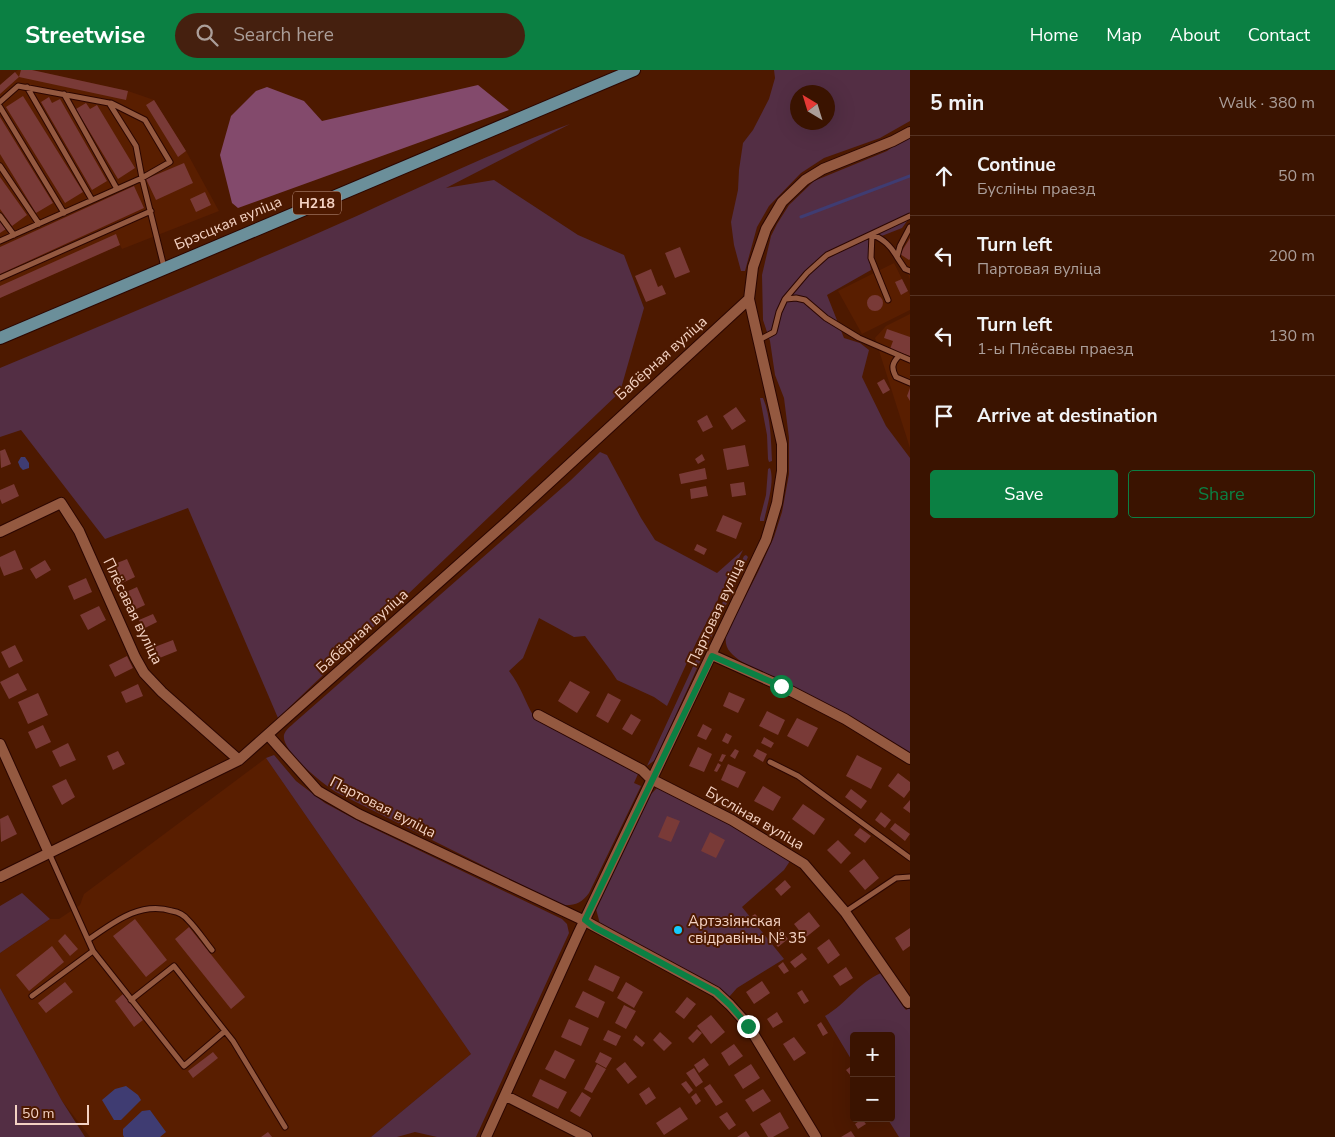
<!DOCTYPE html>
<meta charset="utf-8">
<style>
body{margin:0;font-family:"Nunito Sans",sans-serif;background:#45200f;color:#f1f3f6}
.controls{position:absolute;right:15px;bottom:15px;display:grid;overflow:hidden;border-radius:5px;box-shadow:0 5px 20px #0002}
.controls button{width:45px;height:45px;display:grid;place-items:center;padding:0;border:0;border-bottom:1px solid #543222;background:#3a1300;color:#f1f3f6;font:25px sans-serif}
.compass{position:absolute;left:790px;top:15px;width:45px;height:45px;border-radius:50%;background:#3a1300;box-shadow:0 5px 20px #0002;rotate:322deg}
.scale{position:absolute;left:15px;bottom:12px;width:74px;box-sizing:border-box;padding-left:5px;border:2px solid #f4d2c3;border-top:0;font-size:14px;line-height:18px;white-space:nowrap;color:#f4d2c3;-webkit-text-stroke:4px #4d1900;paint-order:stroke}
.stop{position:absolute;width:15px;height:15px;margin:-11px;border:4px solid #0b8043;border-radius:50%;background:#fff}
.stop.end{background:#0b8043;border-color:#fff;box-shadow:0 1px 5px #0008}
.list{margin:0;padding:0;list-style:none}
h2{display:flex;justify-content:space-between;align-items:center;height:65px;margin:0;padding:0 20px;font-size:21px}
h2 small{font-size:16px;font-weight:400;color:#ab9e99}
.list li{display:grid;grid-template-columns:32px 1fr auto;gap:15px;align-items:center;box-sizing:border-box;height:80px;padding:0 20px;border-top:1px solid #543222}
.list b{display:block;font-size:19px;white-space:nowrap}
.list p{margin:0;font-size:16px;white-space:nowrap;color:#ab9e99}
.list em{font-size:16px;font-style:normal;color:#ab9e99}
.actions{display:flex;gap:10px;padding:15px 20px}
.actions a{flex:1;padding:11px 0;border:1px solid #0b8043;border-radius:5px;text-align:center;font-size:18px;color:#0b8043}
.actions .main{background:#0b8043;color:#fff}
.icon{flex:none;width:28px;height:28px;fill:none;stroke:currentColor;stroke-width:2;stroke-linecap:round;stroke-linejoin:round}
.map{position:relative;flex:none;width:910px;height:1067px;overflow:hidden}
header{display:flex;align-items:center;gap:30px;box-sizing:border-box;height:70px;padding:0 25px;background:#0b8043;color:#fff}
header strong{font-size:24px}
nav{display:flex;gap:28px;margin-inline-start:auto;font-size:18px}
.search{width:350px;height:45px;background:#45200f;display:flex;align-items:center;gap:12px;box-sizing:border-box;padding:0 18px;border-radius:28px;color:#ab9e99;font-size:19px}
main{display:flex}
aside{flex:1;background:#3a1300}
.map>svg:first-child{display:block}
.built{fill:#591e00}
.green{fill:#532e44;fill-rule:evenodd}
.forest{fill:#834a6c}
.water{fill:#3f3c72}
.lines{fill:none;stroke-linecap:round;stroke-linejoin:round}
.stream{stroke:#3f3c72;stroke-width:3}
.building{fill:#793a37}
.lane-casing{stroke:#2b0600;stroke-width:7}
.street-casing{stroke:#2b0600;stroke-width:12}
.primary-casing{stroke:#2b0600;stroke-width:14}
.lane{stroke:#945940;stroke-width:5}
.street{stroke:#945940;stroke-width:10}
.primary{stroke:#6b8f9a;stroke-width:12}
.route{stroke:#0b8043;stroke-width:6}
.poi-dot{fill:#15cafb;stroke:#4d1900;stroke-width:2}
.labels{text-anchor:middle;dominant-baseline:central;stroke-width:4;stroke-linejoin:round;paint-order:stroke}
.shield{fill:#4d1900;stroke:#c29a88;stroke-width:1}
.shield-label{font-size:14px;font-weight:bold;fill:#f4d2c3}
.street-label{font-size:15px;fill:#f4d2c3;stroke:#4d1900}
.poi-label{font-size:15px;fill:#f4d2c3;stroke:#4d1900;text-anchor:start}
</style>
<header>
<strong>Streetwise</strong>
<div class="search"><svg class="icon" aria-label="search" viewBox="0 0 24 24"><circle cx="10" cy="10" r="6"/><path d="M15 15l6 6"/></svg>Search here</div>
<nav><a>Home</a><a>Map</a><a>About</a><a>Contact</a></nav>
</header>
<main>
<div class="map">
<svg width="910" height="1067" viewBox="0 0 910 1067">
<rect width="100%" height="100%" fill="#4d1900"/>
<path class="built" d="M18 0H32L128 21 154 30 186 81 219 141 122 179 120 175 0 228V15Z
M910 164V209L898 183Z
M894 193 910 225V240L862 264 838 221Z
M910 244V378L875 268 886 256Z
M266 688 471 984 371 1067H90L62 1031 0 918V883L50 849H59L80 835 84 824Z"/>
<path class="green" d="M774 0H910V51L880 68 824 88 801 103 769 136 757 157 745 201H741L734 175 731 152 738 120 739 100 743 73 753 60 769 29 775 8ZM798 22H828V52H798Z
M570 54 446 118 494 110 578 165 624 185 644 238 620 322 278 648 188 438 105 469 21 360 0 367V298C102 255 205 212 307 168 395 130 480 86 570 54Z
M910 68V147L902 158 874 169 868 180 871 200 827 225 844 268 860 273 869 280 862 307 886 356 910 388V683L850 647 742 592C731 584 724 579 726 565L758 502 774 467 782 442 789 404V368L784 328 775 305 770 271 763 250 762 205 771 166 777 154 789 135 814 111 887 81 899 72Z
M760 328H763C771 347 771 371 772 391L769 392 768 389 767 365Z
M600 382 607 385 641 448 655 470 717 503 743 480 696 573 667 636 654 627 617 610 611 601 585 566 574 567 539 548 523 588 509 601C521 616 525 632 534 647L638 704 634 713 641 716 589 823C582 833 574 836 562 835L336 722C323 714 281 681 284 665 285 660 291 656 294 653L571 410Z
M770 398C775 411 767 436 764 451H760V448L766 425 768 399Z
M746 485 748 487 655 690 647 696 744 486Z
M274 685 296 711 325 733 362 753 562 849 567 854 569 863 476 1067H437L415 1062 397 1067H371L471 984 266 688Z
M660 717 735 756 790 791 784 800 742 837 784 889 737 918 729 927 710 912 600 854 596 839 651 724 657 718Z
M22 823 50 849 0 883V836Z
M881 903 906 940 910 938V1067H899L887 1048H891V966H854V994L825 946C846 934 858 913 881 903Z
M0 918 62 1031 85 1067H0Z"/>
<path class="forest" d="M478 15 509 40 238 138 232 133 220 85 231 46 256 21 267 17 304 31 322 51Z"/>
<path class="water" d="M21 387H25L29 393V398L23 400 20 397 18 392Z
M126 1016 138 1025 141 1030 121 1050H114L102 1030 115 1019Z
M150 1040 166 1062 160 1067H124L123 1065V1059L142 1041Z"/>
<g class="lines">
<path class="stream" d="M801 147 910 106"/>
</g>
<path class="building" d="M21 0H32L128 21 126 30 19 7Z
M15 2 19 7 0 24V15Z
M23 26 83 122 65 133 6 37Z
M49 27 52 33 60 29 107 111 92 120 41 32Z
M154 30 186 81 178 87 146 35Z
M86 33 90 39 97 35 135 98 118 109 76 39Z
M0 47 53 133 36 143 0 84Z
M184 93 193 113 156 130 146 109Z
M0 107 27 145 12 156 0 139Z
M134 116 144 138 0 204V177Z
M205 122 211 135 196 142 190 129Z
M0 151 6 159 0 163Z
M116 164 120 175 0 228V216Z
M910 168V189L909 190 900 184Z
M680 177 690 202 675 208 665 183Z
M651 199 658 217 662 215 666 224 646 232 635 206Z
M902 209 908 221 901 225 895 212Z
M867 233a8 8 0 1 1 16 0a8 8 0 1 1-16 0Z
M887 259 910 267V286L890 279 893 271 884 268Z
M884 309 890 320 883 324 877 313Z
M910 318V331L907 326Z
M736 337 746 351 732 360 723 346Z
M707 345 713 357 703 362 697 351Z
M745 375 749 396 727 400 723 379Z
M5 379 11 394 1 398 0 381Z
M702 384 705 390 698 394 695 389Z
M705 398 707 409 681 414 679 404Z
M744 412 746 425 732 427 730 414Z
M14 414 19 426 2 434 0 429V420Z
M706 416 708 426 691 429 690 419Z
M723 445 742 453 736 469 716 461Z
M697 474 707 479 704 485 694 480Z
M15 480 23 499 4 506 0 496V487Z
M127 489 135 507 120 514 112 495Z
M45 490 51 500 36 509 30 499Z
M86 508 92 522 74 530 68 516Z
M137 517 145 535 132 541 124 523Z
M99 536 106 550 88 560 80 545Z
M153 544 157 552 143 559 139 550Z
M173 570 177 581 157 589 152 578Z
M15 575 23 591 9 598 1 582Z
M127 586 133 598 115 607 109 595Z
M18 603 27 620 9 629 0 612Z
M570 611 590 622 577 643 558 631Z
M138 614 143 626 126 633 121 622Z
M729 622 745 629 738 643 723 636Z
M38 623 48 645 28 654 18 632Z
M608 623 621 630 608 653 596 646Z
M767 641 785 650 778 665 759 656Z
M631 644 641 650 632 665 622 659Z
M797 648 818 658 808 677 787 666Z
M703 654 712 659 706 670 697 666Z
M43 655 51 672 36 679 28 662Z
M726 663 732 666 728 674 722 671Z
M764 667 774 673 771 678 761 673Z
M68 673 76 690 60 697 52 681Z
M698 677 712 684 704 702 689 696Z
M735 679 739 681 735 689 730 686Z
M757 679 767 684 763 692 753 686Z
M118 681 125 694 113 700 107 686Z
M722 684 726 685 722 692 719 691Z
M857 685 882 698 871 719 846 706Z
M718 693 721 695 717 702 714 701Z
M728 694 746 702 738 718 721 710Z
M898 703 910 712V720L904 728 888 716Z
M66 709 75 727 62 735 52 716Z
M763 716 781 727 773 741 754 731Z
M851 719 867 731 861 739 845 727Z
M910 730V743L903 738Z
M803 734 825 749 814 765 792 749Z
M881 742 891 750 885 758 875 750Z
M8 745 17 764 1 772 0 749Z
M667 746 680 751 671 772 658 767Z
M895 753 910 764 905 771 890 759Z
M860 758 871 766 865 773 854 765Z
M710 762 725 770 716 788 701 781Z
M838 770 851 783 841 794 827 780Z
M864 789 879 808 865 820 849 801Z
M785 810 791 817 781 826 775 819Z
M809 842 820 856 805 868 794 854Z
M755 844 762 851 759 854 752 846Z
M135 849 167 890 146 907 113 866Z
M189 857 245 927 231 939 175 869Z
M676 857 682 858 681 863 675 861Z
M910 858V876L903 881 895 868Z
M780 859 788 869 778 877 770 867Z
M65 864 78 879 70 886 58 871Z
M829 869 840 885 828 894 817 878Z
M52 876 64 892 29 921 16 905Z
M802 883 807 889 795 898 790 892Z
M783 892 789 901 784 904 778 896Z
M595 895 620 907 613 922 588 910Z
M846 897 853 908 840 916 833 906Z
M762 911 770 923 754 934 746 922Z
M65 912 73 922 46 943 38 933Z
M626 912 643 922 634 938 617 928Z
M802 920 809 931 804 934 797 923Z
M583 921 605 932 598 948 575 937Z
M123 924 143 950 134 957 115 931Z
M687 927 696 934 684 949 675 942Z
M624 935 636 941 626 959 615 953Z
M777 942 783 952 773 958 767 949Z
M711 945 725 962 711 974 697 956Z
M569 949 589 958 581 976 561 967Z
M821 952 828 963 823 966 817 955Z
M697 959 702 963 693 973 688 968Z
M608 960 621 966 616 976 603 970Z
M660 962 672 973 664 981 653 970Z
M636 965 645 973 642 977 633 970Z
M794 967 806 983 794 991 783 974Z
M734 974 743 986 729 996 721 983Z
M555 980 575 990 565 1009 545 999Z
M213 982 218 988 193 1008 188 1001Z
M600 982 612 988 606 998 595 992Z
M704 988 709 995 699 1003 694 995Z
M625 992 637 1007 628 1014 616 999Z
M597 994 606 999 592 1023 584 1019Z
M751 994 760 1008 743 1019 734 1005Z
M850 997 854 1001V1005L851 1006 846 1000Z
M694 998 703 1012 696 1017 686 1003Z
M540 1009 567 1022 558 1039 532 1026Z
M686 1011 693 1020 689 1024 681 1014Z
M710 1014 723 1032 716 1036 704 1018Z
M649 1017 656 1028 646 1035 639 1024Z
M763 1019 771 1031 753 1042 745 1030Z
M582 1022 591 1028 580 1047 570 1041Z
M696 1023 701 1031 696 1035 691 1027Z
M680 1037 688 1049 664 1065 656 1053Z
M727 1042 736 1055 729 1060 719 1047Z
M780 1042 789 1058 773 1067H768L760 1054Z
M862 1049 866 1054 858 1059 855 1054Z
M746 1061 750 1067H737Z
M851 1061 855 1067H841Z
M268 1062 272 1067H261Z"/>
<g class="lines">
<defs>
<path id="lane" d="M27 17 92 130
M64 24 117 119
M0 32 18 16 109 33 136 76 142 108 164 197
M0 37 64 143
M0 96 39 154
M0 146 14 165
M910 157 900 176 897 187 905 199 910 201
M0 171 142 108 170 92 145 50 111 33
M0 208 151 141
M786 229 796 228 805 230 826 248 859 268 910 290
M888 230 871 188 872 164C884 170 890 175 897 187
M759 270 774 262 779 242 785 229 807 203 827 185 910 146
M899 286C892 293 891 298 896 307L910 313
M770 692 798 706 910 788
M49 783 93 881 184 996 225 961 233 971 285 1057
M845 842 896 808 910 807
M88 870C113 853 139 831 172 841 178 842 184 845 188 850 197 859 204 870 212 880
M32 926 93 881
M131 930 174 896 225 961"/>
<path id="street" d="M0 462 61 433 79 461 135 587 144 603 162 622 239 690
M712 585 781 616 845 649 910 689
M538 645 642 700 651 709 732 750 804 794 845 842 908 933
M268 665 318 721 358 744 585 851 716 922 730 935 748 955 816 1067
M0 674 49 783
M0 807 239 690 509 450 749 229
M506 1026 587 1067
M486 1067 578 864 766 470 777 433 782 401V374L749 229 753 197 766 159 782 132 805 110 823 99 893 71 910 62"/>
<path id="primary" d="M0 268 634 0"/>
</defs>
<use href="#lane" class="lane-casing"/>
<use href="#street" class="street-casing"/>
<use href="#primary" class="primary-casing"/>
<use href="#lane" class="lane"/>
<use href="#street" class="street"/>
<use href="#primary" class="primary"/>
</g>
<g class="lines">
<path class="route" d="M748 956 730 935 716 922 594 857 585 850 712 586 781 616"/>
</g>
<circle class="poi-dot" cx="678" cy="860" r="5"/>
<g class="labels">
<rect class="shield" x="293" y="121.5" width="48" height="23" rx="4"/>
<g class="shield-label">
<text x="317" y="133">Н218</text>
</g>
<g class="street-label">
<text transform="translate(228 153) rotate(-23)">Брэсцкая вуліца</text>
<text transform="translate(661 288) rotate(-42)">Бабёрная вуліца</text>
<text transform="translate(133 541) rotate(64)">Плёсавая вуліца</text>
<text transform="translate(716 542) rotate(-65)">Партовая вуліца</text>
<text transform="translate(362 561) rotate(-42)">Бабёрная вуліца</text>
<text transform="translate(383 737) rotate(27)">Партовая вуліца</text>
<text transform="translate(755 748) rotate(30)">Бусліная вуліца</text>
</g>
<g class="poi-label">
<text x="688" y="851">Артэзіянская<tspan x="688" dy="17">свідравіны № 35</tspan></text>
</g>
</g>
</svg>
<div class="controls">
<button>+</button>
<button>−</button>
</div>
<svg class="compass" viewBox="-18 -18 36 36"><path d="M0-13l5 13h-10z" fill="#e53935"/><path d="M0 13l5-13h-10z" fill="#ab9e99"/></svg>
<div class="scale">50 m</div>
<div class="stop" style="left:781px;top:616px"></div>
<div class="stop end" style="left:748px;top:956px"></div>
</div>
<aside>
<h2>5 min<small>Walk · 380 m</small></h2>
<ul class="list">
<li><svg class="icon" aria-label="ahead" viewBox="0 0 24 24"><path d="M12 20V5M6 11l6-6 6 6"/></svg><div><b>Continue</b><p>Бусліны праезд</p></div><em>50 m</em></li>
<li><svg class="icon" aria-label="left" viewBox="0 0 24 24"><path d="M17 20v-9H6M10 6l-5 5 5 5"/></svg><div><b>Turn left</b><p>Партовая вуліца</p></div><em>200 m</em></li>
<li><svg class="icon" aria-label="left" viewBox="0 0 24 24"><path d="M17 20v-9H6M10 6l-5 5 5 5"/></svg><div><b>Turn left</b><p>1-ы Плёсавы праезд</p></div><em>130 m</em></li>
<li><svg class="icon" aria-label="arrive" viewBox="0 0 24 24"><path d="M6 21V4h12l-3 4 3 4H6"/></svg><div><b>Arrive at destination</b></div></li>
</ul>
<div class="actions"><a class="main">Save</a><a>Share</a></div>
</aside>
</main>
